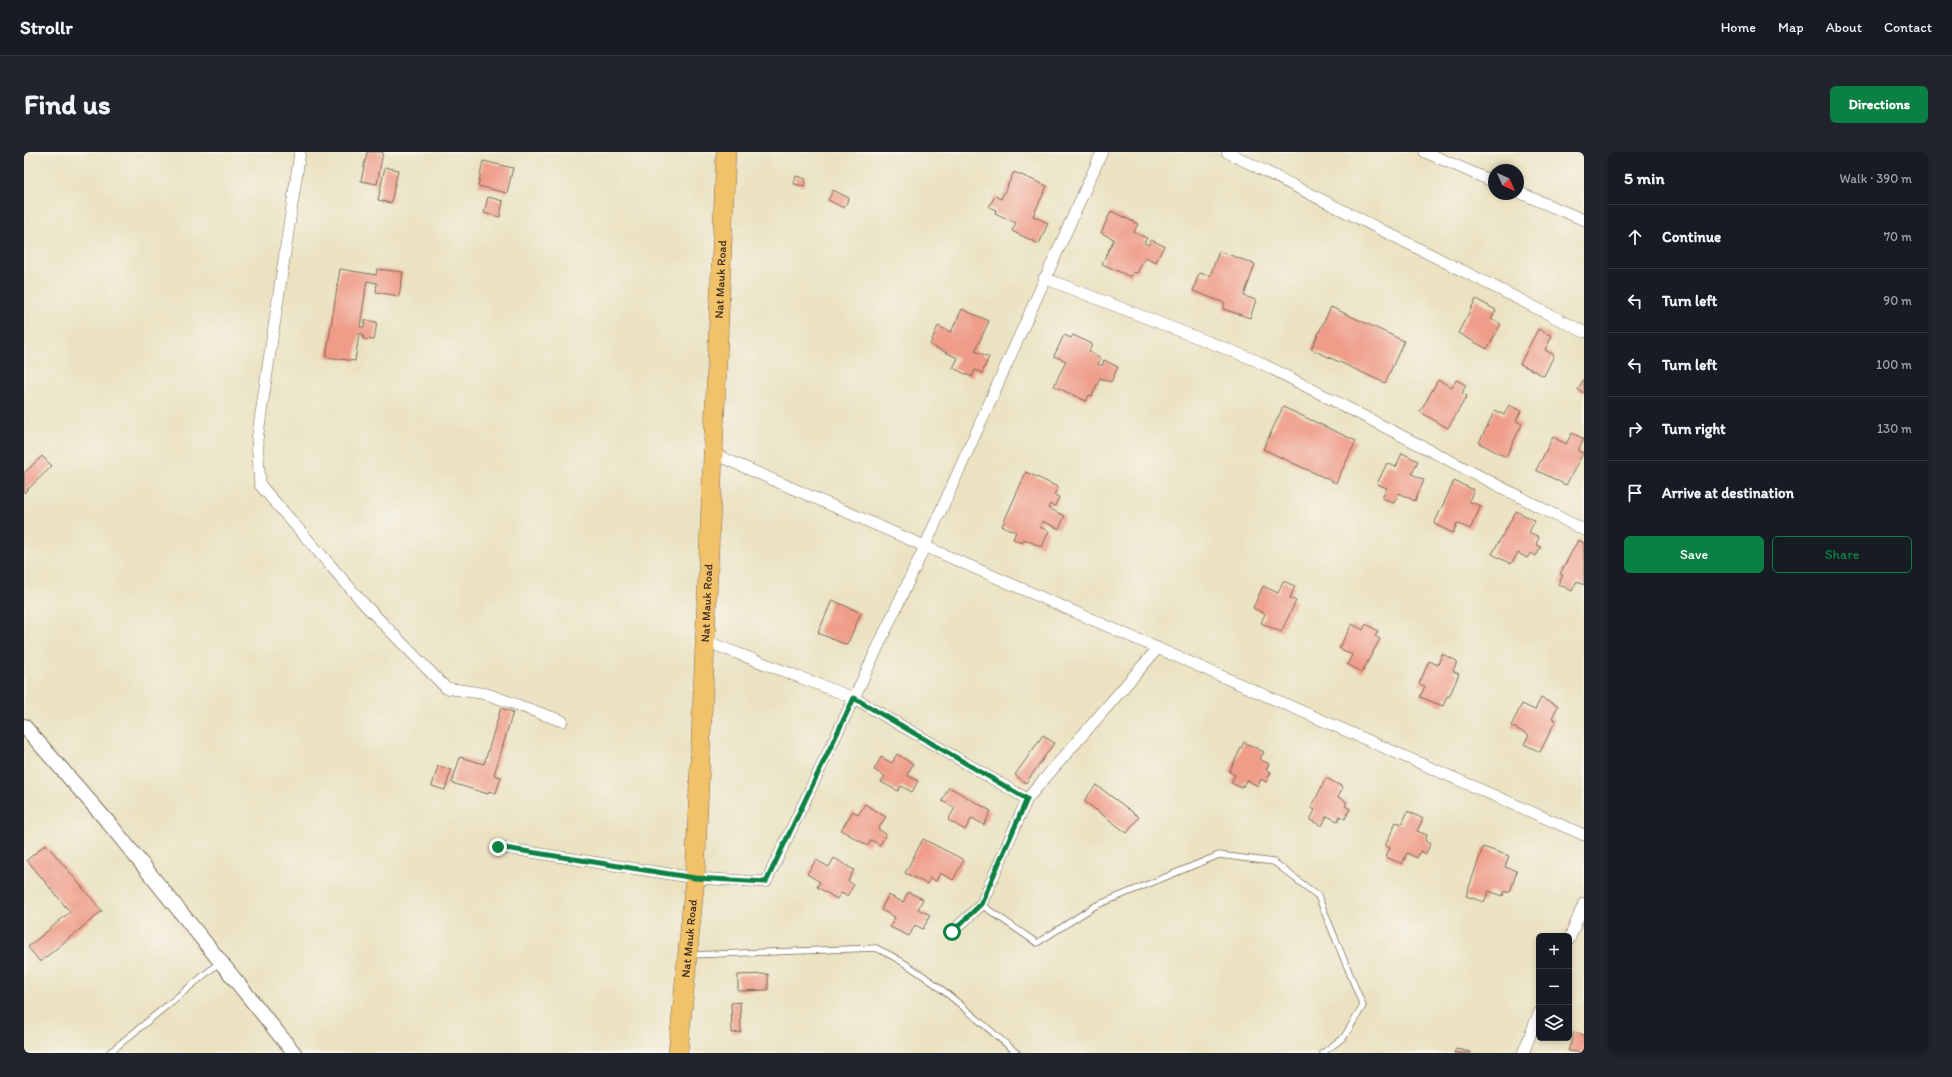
<!DOCTYPE html>
<meta charset="utf-8">
<style>
body{margin:0;font-family:Itim,sans-serif;background:#20242c;color:#f1f3f6}
.controls{position:absolute;right:12px;bottom:12px;display:grid;overflow:hidden;border-radius:6px;box-shadow:0 2px 6px #0003}
.controls button{width:36px;height:36px;display:grid;place-items:center;padding:0;border:0;border-bottom:1px solid #363941;background:#171b24;color:#f1f3f6;font:20px sans-serif}
.compass{position:absolute;left:1464px;top:12px;width:36px;height:36px;border-radius:50%;background:#171b24;box-shadow:0 2px 6px #0003;rotate:135deg}
.stop{position:absolute;width:12px;height:12px;margin:-9px;border:3px solid #0b8043;border-radius:50%;background:#fff}
.stop.end{background:#0b8043;border-color:#fff;box-shadow:0 1px 4px #0008}
.list{margin:0;padding:0;list-style:none}
h2{display:flex;justify-content:space-between;align-items:center;height:52px;margin:0;padding:0 16px;font-size:17px}
h2 small{font-size:13px;font-weight:400;color:#9ea1a6}
.list li{display:grid;grid-template-columns:26px 1fr auto;gap:12px;align-items:center;box-sizing:border-box;height:64px;padding:0 16px;border-top:1px solid #363941}
.list b{display:block;font-size:15px;white-space:nowrap}
.list em{font-size:13px;font-style:normal;color:#9ea1a6}
.actions{display:flex;gap:8px;padding:12px 16px}
.actions a{flex:1;padding:9px 0;border:1px solid #0b8043;border-radius:6px;text-align:center;font-size:14px;color:#0b8043}
.actions .main{background:#0b8043;color:#fff}
.icon{flex:none;width:22px;height:22px;fill:none;stroke:currentColor;stroke-width:2;stroke-linecap:round;stroke-linejoin:round}
.map{position:relative;flex:none;width:1560px;height:901px;overflow:hidden;border-radius:6px}
header{display:flex;align-items:center;gap:24px;box-sizing:border-box;height:56px;padding:0 20px;background:#171b24;border-bottom:1px solid #363941}
header strong{font-size:19px}
nav{display:flex;gap:22px;margin-inline-start:auto;font-size:14px}
.intro{display:flex;align-items:center;justify-content:space-between;box-sizing:border-box;height:96px;padding:0 24px}
h1{margin:0;font-size:28px}
.button{padding:10px 18px;border-radius:6px;background:#0b8043;color:#fff;font-size:14px;font-weight:700}
main{display:flex;gap:24px;padding:0 24px}
aside{flex:1;background:#171b24;border-radius:6px;box-shadow:0 2px 6px #0003}
.map>svg:first-child{display:block}
.building{fill:#ef9c89}
.lines{fill:none;stroke-linecap:round;stroke-linejoin:round}
.service-casing{stroke:#786a57;stroke-width:7}
.minor-casing{stroke:#786a57;stroke-width:12}
.tertiary-casing{stroke:#786a57;stroke-width:16}
.trunk-casing{stroke:#786a57;stroke-width:20}
.service{stroke:#fff;stroke-width:5.5}
.minor{stroke:#fff;stroke-width:11}
.tertiary{stroke:#fff;stroke-width:14}
.trunk{stroke:#f2c26a;stroke-width:19}
.route{stroke:#0b8043;stroke-width:5}
.labels{text-anchor:middle;dominant-baseline:central;stroke-width:3;stroke-linejoin:round;paint-order:stroke}
.street-label{font-size:12px;fill:#3b2a1e;stroke:#f7f3e8}
</style>
<header>
<strong>Strollr</strong>
<nav><a>Home</a><a>Map</a><a>About</a><a>Contact</a></nav>
</header>
<div class="intro"><h1>Find us</h1><a class="button">Directions</a></div>
<main>
<div class="map">
<svg width="1560" height="901" viewBox="0 0 1560 901">
<rect width="100%" height="100%" fill="#f7f3e8"/>
<filter id="ink" filterUnits="userSpaceOnUse"><feTurbulence type="fractalNoise" baseFrequency=".025" numOctaves="2"/><feDisplacementMap in="SourceGraphic" scale="8" xChannelSelector="R" yChannelSelector="G"/><feConvolveMatrix kernelMatrix="1 2 1 2 8 2 1 2 1" color-interpolation-filters="sRGB"/></filter>
<filter id="wash" filterUnits="userSpaceOnUse"><feTurbulence type="fractalNoise" baseFrequency=".012" numOctaves="4" result="noise"/><feDisplacementMap in="SourceGraphic" scale="16" xChannelSelector="R" yChannelSelector="G"/><feGaussianBlur stdDeviation="0.9" result="paint"/><feColorMatrix in="noise" values="0 0 0 0 0 0 0 0 0 0 0 0 0 0 0 0 0 1.4 0 .05"/><feComposite in="paint" operator="in"/></filter>
<g filter="url(#wash)">
<rect width="100%" height="100%" fill="#eae2c1"/>
<g id="blocks">
<path class="building" d="M343 0H359L353 32 337 29Z
M459 9 489 16 483 41 454 34Z
M361 15 374 18 367 51 354 48Z
M990 20 1023 34 1009 64 1024 71 1015 92 988 79 992 71 971 61 972 58 965 55 971 44 977 47Z
M772 24 782 27 780 34 770 32Z
M809 38 825 46 820 56 804 48Z
M464 45 479 49 476 65 460 61Z
M1087 59 1114 72 1110 80 1123 86 1120 91 1125 93 1127 88 1140 94 1132 110 1121 105 1113 121 1109 120 1107 125 1078 112 1090 87 1077 81Z
M1195 99 1231 112 1220 144 1232 148 1226 166 1199 157 1201 151 1169 139 1175 121 1186 124Z
M316 117 352 123 353 117 379 120 375 144 352 140 353 131 343 129 336 175H340L341 168 353 170 350 188 339 187V182H335L331 209 302 205Z
M1452 147 1472 158 1467 167 1477 172 1463 197 1434 181Z
M1307 155 1380 189 1361 231 1287 197Z
M938 157 965 169 951 199 965 205 958 221 951 218 948 225 929 216 934 206 906 193 914 174 927 180Z
M1514 177 1528 184 1521 198 1530 203 1520 224 1496 212Z
M1040 183 1047 186 1049 183 1068 192 1065 200 1077 206 1074 212 1078 214 1080 208 1094 215 1087 230 1076 226 1068 244 1065 243 1062 249 1030 234 1042 209 1030 204Z
M1560 227V241L1554 238Z
M1414 228 1428 235 1432 228 1442 233 1438 241 1443 244 1424 276 1396 260Z
M1485 253 1497 259 1492 269 1498 272 1482 305 1455 291 1471 258 1480 263Z
M1259 255 1332 289 1312 331 1239 297Z
M1548 281 1560 287 1554 299 1559 301 1542 333 1512 318 1529 285 1542 292Z
M1378 301 1394 309 1388 322 1400 328 1391 349 1375 341 1370 351 1358 346 1363 336 1353 332 1363 311 1372 315Z
M18 304 28 314 0 341V321Z
M1002 320 1034 335 1030 343 1035 345 1031 354 1026 352 1024 356 1041 364 1035 377 1018 369 1016 375 1025 379 1018 395 1000 387 998 391 989 387 992 380 978 374Z
M1430 329 1450 338 1445 349 1457 354 1446 377 1433 371 1429 381 1410 372Z
M1492 359 1511 369 1505 380 1515 385 1512 392 1517 395 1512 404 1507 401 1503 406 1494 401 1487 412 1468 402Z
M1554 388 1560 391V433L1553 429 1548 439 1534 432 1539 423 1536 422Z
M1259 429 1271 434 1266 446 1272 449 1257 480 1237 471 1241 462 1229 456 1239 434 1254 441Z
M808 448 837 461 823 493 794 481Z
M1328 472 1339 478 1342 472 1354 479 1351 484 1356 487 1338 520 1323 512 1328 503 1315 496Z
M1418 502 1433 509 1429 519 1435 522 1425 545 1423 544 1419 554 1396 545 1401 534 1395 532 1405 509 1414 513Z
M1517 546 1534 554 1528 566 1532 568 1516 600 1500 592 1505 583 1487 574 1498 552 1511 558Z
M477 556 489 560 470 623 477 625 472 641 465 639 464 642 428 631 436 605 460 612Z
M1019 583 1030 591 1002 631 991 623Z
M1220 590 1240 600 1236 607 1245 612 1242 618 1247 620 1242 630 1237 627 1234 634 1222 628 1218 636 1207 631 1211 623 1205 620Z
M873 602 889 612 883 623 894 629 888 640 877 634 874 639 857 630 861 624 850 618 857 605 868 611Z
M414 614 427 618 421 638 408 634Z
M1302 626 1319 635 1314 645 1323 650 1321 654 1326 657 1321 667 1316 664 1314 669 1303 664 1298 674 1286 668 1291 658 1287 656Z
M1072 633 1115 665 1103 681 1060 649Z
M925 635 967 659 960 673 948 666 941 678 924 668 931 656 918 649Z
M841 652 862 665 854 677 862 682 856 693 847 688 844 694 817 678 829 659 834 663Z
M1384 659 1399 667 1393 679 1403 683 1401 689 1406 692 1402 702 1396 699 1393 706 1383 701 1378 712 1362 705 1366 696 1361 694 1372 670 1378 672Z
M899 687 940 708 929 728 916 721 912 729 906 726 903 732 881 721Z
M22 692 78 759 16 810 4 795 46 760 3 708Z
M1459 695 1485 704 1481 715 1493 719 1486 740H1480L1479 744 1465 739 1460 750 1442 744Z
M810 706 830 718 824 729 830 733 823 744 817 741 813 747 793 735 796 730 783 722 792 708 805 715Z
M884 740 899 747 894 757 906 763 899 777 891 773 885 784 866 775 871 765 857 758 864 743 879 750Z
M744 822V838L714 839V823Z
M716 850 717 880 708 881 707 851Z
M1550 880 1560 883V901L1544 899Z
M1432 897 1447 900V901H1430Z"/>
</g>
</g>
<g filter="url(#ink)">
<use href="#blocks" fill-opacity="0" stroke="#786a57" stroke-width="1"/>
<g class="lines">
<defs>
<path id="service" d="M959 754 1013 791 1071 754 1195 703 1250 710 1294 744 1339 854 1320 885 1299 901
M666 803 852 796C905 820 948 864 993 901
M85 901 196 810"/>
<path id="minor" d="M276 0 233 288 236 333 341 453 422 536 463 542 538 569
M1203 0 1560 180
M1401 0 1470 30
M1494 40 1560 68
M1020 126 1231 208 1560 378
M688 301 1560 683
M681 489 830 546 1003 647
M474 695 671 726 742 730 830 546 901 394 1078 0
M928 780 957 753 1003 647 1134 496
M1545 788 1560 751
M1499 901 1515 861"/>
<path id="tertiary" d="M0 574 84 670 270 901"/>
<g id="trunk">
<path id="s1" d="M654 901 671 726 702 0"/>
</g>
</defs>
<use href="#service" class="service-casing"/>
<use href="#minor" class="minor-casing"/>
<use href="#tertiary" class="tertiary-casing"/>
<use href="#trunk" class="trunk-casing"/>
<use href="#service" class="service"/>
<use href="#minor" class="minor"/>
<use href="#tertiary" class="tertiary"/>
<use href="#trunk" class="trunk"/>
</g>
</g>
<g class="lines" filter="url(#ink)">
<path class="route" d="M474 695 671 726 742 730 830 546 1003 647 957 752 928 780"/>
</g>
<g class="labels">
<g class="street-label">
<text stroke="none"><textPath href="#s1" startOffset="775">Nat Mauk Road</textPath></text>
<text stroke="none"><textPath href="#s1" startOffset="451">Nat Mauk Road</textPath></text>
<text stroke="none"><textPath href="#s1" startOffset="115">Nat Mauk Road</textPath></text>
</g>
</g>
</svg>
<div class="controls">
<button>+</button>
<button>−</button>
<button><svg class="icon" aria-label="layers" viewBox="0 0 24 24"><path d="M12 4l9 5-9 5-9-5zM3 14l9 5 9-5"/></svg></button>
</div>
<svg class="compass" viewBox="-18 -18 36 36"><path d="M0-13l5 13h-10z" fill="#e53935"/><path d="M0 13l5-13h-10z" fill="#9ea1a6"/></svg>
<div class="stop" style="left:928px;top:780px"></div>
<div class="stop end" style="left:474px;top:695px"></div>
</div>
<aside>
<h2>5 min<small>Walk · 390 m</small></h2>
<ul class="list">
<li><svg class="icon" aria-label="ahead" viewBox="0 0 24 24"><path d="M12 20V5M6 11l6-6 6 6"/></svg><div><b>Continue</b></div><em>70 m</em></li>
<li><svg class="icon" aria-label="left" viewBox="0 0 24 24"><path d="M17 20v-9H6M10 6l-5 5 5 5"/></svg><div><b>Turn left</b></div><em>90 m</em></li>
<li><svg class="icon" aria-label="left" viewBox="0 0 24 24"><path d="M17 20v-9H6M10 6l-5 5 5 5"/></svg><div><b>Turn left</b></div><em>100 m</em></li>
<li><svg class="icon" aria-label="right" viewBox="0 0 24 24"><path d="M7 20v-9h11M14 6l5 5-5 5"/></svg><div><b>Turn right</b></div><em>130 m</em></li>
<li><svg class="icon" aria-label="arrive" viewBox="0 0 24 24"><path d="M6 21V4h12l-3 4 3 4H6"/></svg><div><b>Arrive at destination</b></div></li>
</ul>
<div class="actions"><a class="main">Save</a><a>Share</a></div>
</aside>
</main>
